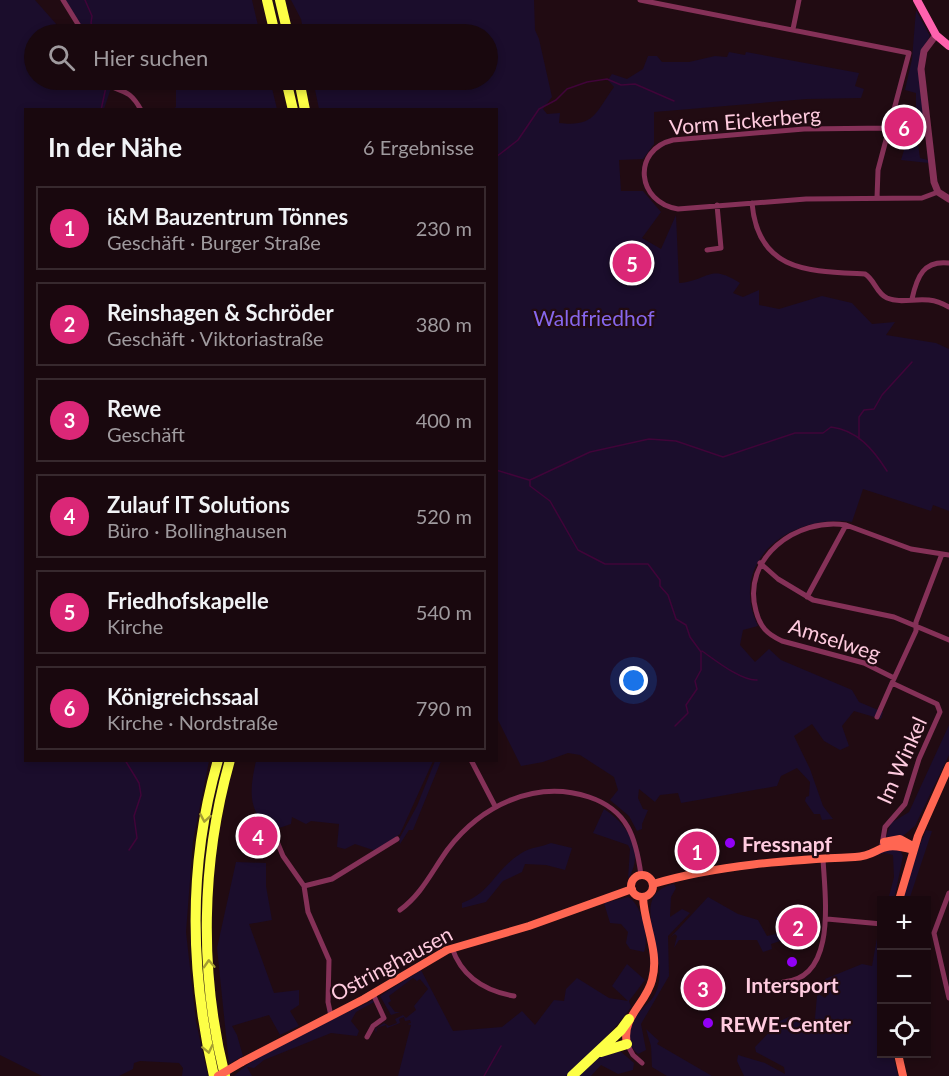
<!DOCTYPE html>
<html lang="de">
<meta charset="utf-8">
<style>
body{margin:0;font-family:Lato,sans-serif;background:#221117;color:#f1f3f6}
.controls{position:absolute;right:18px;bottom:18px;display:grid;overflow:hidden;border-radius:0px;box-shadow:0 3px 9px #0003}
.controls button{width:54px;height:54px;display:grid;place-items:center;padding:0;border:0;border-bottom:2px solid #37292e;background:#19080e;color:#f1f3f6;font:30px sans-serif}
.you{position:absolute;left:634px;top:681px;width:21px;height:21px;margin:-15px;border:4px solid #fff;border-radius:50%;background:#1a73e8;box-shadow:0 0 0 9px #1a73e833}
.badge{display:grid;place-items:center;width:39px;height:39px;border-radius:50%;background:#db2777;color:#fff;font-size:20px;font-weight:700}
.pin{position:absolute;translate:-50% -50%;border:3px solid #fff;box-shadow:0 2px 6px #0006}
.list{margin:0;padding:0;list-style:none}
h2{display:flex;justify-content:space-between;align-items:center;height:78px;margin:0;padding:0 24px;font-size:26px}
h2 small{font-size:20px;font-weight:400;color:#9f9a9e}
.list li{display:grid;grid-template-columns:39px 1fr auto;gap:18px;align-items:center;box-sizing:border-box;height:84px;margin:0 12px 12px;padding:0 12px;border:2px solid #37292e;border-radius:0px}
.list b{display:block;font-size:22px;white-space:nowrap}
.list p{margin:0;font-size:20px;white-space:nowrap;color:#9f9a9e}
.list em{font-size:20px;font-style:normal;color:#9f9a9e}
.icon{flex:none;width:33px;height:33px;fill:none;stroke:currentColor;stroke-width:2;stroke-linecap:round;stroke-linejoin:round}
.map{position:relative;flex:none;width:949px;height:1076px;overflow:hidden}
.search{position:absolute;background:#19080e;box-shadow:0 3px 9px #0003;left:24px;top:24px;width:474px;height:66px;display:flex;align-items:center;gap:15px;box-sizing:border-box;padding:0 21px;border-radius:33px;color:#9f9a9e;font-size:22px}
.panel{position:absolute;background:#19080e;box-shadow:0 3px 9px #0003;left:24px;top:108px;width:474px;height:654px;border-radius:0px}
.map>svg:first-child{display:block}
.green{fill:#1b0d2c}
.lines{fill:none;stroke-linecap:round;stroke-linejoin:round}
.stream{stroke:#400439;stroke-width:1.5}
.minor{stroke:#853158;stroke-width:5}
.tertiary{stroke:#853158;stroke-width:7}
.secondary{stroke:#ff62ae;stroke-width:8}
.primary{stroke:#ff6652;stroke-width:8}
.motorway{stroke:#fdff46;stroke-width:10}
.primary-bridge{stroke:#ff6652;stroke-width:8}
.oneway{stroke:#a59d31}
.poi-dot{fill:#9200f6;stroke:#210b12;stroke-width:2}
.labels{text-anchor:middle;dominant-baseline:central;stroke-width:4.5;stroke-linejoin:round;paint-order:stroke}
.street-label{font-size:21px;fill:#ffcbdf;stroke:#210b12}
.park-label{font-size:21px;fill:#8767ed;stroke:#210b12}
.poi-label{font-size:21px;font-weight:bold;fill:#ffcbdf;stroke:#210b12;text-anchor:start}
</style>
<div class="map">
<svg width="949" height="1076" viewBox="0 0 949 1076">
<rect width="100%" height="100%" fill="#210b12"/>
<path class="green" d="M0 0H35L65 34H34V80H100L111 88 104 109 26 110V760L209 761 193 841 186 932 196 1022 208 1076H182L183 1068 179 1063 140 1061 134 1063 133 1069 119 1076H42L0 1055Z
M65 0H252L260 34H86Z
M291 0H534L535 30 539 39 552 97 543 109 547 114 560 113 559 123C595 127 595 113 614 87L608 80 612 74 627 79 643 69 648 56H657L662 62H689L715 56 727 57 729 52 745 55 746 52 859 73 855 86 864 89 861 98 807 99 654 112V144L643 159 619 160 621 191H643L661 212 642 238 661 249 676 215 679 283C710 280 709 263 740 283L733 293 743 297 759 290V305L779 309 822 296 852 303 872 324 895 322 886 335 936 343 949 349V511L933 505 931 511 863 489 852 522C791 514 727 560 758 626L743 630 740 645 755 662 769 649 781 660 852 690 859 702 883 712 881 719 854 711 842 726 849 746 840 750 824 741 812 724 794 736 810 769 823 806 833 819 822 820 820 814H814L805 801 806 797 809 796 810 782 797 768 781 776 777 786 681 803 678 793 660 795 655 802 639 789 638 798 643 809 648 810 642 824V829L637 831 629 816 610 800 618 790 614 777 580 755 568 753 543 762 521 766 496 716V110L319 109 313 80H488V34H304L301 19Z
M916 10 930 36 922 51 925 129 916 131 920 158 928 160 929 163 901 160 916 111V93L905 90 912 59Z
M176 80H270L277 109H172L176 107Z
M949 725V755L915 826 903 836 886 837 891 823 909 812Z
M256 761H433L400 834 376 851 355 844 345 849 337 847 339 824 311 821 306 824 292 817 291 824 273 830C246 813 250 788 256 761Z
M435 761H441L413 830H409L400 844 399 839 417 806Z
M604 809C629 825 645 853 628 879L630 849 628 845 593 833Z
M926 830 932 831 909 900H903L914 859Z
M551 843 572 848 565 870 546 865 525 864 522 872 503 881 486 902 462 908V903C490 894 495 870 520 854 529 847 542 847 551 843Z
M883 850H900L903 856 894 900H888L894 877 893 855 885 853 874 856Z
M236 862 266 863V886L272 920 249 924 274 993 299 990V1005L290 1011 299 1026 280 1035 269 1015 232 1026 237 1035 243 1056 229 1064 217 948Z
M674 884 676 888 671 897 670 917 682 909 690 913 668 936 669 976 641 1024 646 1050 638 1054C619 1039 636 1014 648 1003 684 970 618 896 674 884Z
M628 897C641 903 650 938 644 952L630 949 626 943 628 932 621 924 610 923 604 903Z
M708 897 738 914 758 920 767 936 776 934V917L779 916 783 936 780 941 771 944 772 949 763 952 757 940H679L674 948 677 936 675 934 670 938Z
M882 929V1054H893L898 1076H744L737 1061 738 1055 765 1063 785 1074 784 1067 756 1052 755 1047 780 1021 791 1016 808 1026 812 1025 815 1018 817 996 819 994 825 998 830 992 825 979 862 964 872 966 877 938Z
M627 964 645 980 629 1001 631 1007C615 1030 588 1055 567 1076H398L411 1025 407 1024 411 1023 410 1020 405 1021 404 1017 399 1019 400 1023 387 1028 386 1025 377 1028 376 1033 375 1029 384 1023 389 1026 397 1023 395 1019 403 1015 406 1018 416 1010 414 1006 428 989 420 979 417 981 413 978 389 996 391 1001 388 1003 395 1012H400L391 1015 380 996 421 970 453 1031 502 1027 522 1011 535 1025 554 1000 564 1001 566 989 577 978 609 998 628 1001 612 986Z
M373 1000 374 1002 356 1012 351 1021 359 1031 357 1036 331 1033 264 1060 254 1068 247 1067 252 1076H234C261 1048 335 1019 373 1000Z
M646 1029 659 1041 657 1044 712 1076H667L652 1067 651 1046Z
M619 1050 634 1063 633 1070 618 1074 601 1065 591 1076H578L602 1055Z"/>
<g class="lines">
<path class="stream" d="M85 0 92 16 91 23 96 34
M101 110 106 87
M496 157 518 140 539 109 556 100 567 89 587 82 607 79 621 85 635 84 674 101
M859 439V417L864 410 874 409 882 395 912 362
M496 470 529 480
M530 480 590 452 649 439 676 441 723 457 795 433H823L831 427C857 430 873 449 887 471
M530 481V486L550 501 578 550 605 564H648L660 580V586L668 595 676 619 686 625 690 637 701 652V670L695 681 697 689 686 705 688 713 675 726
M702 651C715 660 741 681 757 680
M125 760 139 783 141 795 134 816 137 838 129 850
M484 1076 501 1046"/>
<path class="minor" d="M63 0 84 34
M640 0 909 53 878 170 877 198
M793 29 799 0
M102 80C118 95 127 84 141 110
M889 128 804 129 673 140C631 150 637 203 678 209L806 199 922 198 938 192
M752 203C758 272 808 271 865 274 875 280 876 293 887 298 907 306 923 292 949 307
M707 250 721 248 717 205
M912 299C917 276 924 260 949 263
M846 525C797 517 741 558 756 611 760 627 767 634 782 641L864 663 894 678
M760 563 778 579 813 600 894 617 949 640
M807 597 846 525 911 549 949 555
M877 717 892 683
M471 760 495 806
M276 839 283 856 304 886 308 912 329 960 328 1002 331 1016
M882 845 885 827 905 804 919 759 940 712 937 704 892 683 916 631V622L942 554
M304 886 332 879 397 839
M949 893 934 933 949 998
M400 910C422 894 432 871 448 849 481 806 535 779 589 797 628 810 636 838 641 875
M827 919 882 924
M452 948C462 977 485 991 514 996
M783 982C837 979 825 897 823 859
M367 1037 373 1026 384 1018 373 994
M627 1044 633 1055 642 1063"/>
<path class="tertiary" d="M936 35 924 51 921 69 934 182 938 192 949 199"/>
<path class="secondary" d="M917 0 936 35 949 46"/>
<path class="primary" d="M884 842 900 839 911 845 913 850
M631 886a11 11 0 1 1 22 0a11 11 0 1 1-22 0Z
M653 884C717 865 789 860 855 857 881 856 877 839 913 850
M899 900 918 836 949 766
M627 1044C621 1017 646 1004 652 980 660 952 644 925 643 897
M898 1054 903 1076
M242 1062 364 999 447 950 529 926 632 889"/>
<path class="motorway" d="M267 0 275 34
M280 0 288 34
M286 80 293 110
M299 80 305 110
M601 1052 627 1044
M214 1076C190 972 188 864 218 760
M225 1076C199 973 201 862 230 760
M572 1076 621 1030 629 1019"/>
<path class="primary-bridge" d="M218 1076 242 1062"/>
</g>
<defs><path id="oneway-chevron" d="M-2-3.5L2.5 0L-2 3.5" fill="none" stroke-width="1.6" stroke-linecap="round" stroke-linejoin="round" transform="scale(1.5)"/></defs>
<g class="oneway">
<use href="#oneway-chevron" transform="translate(205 818) rotate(100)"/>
<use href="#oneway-chevron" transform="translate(209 964) rotate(-93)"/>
<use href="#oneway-chevron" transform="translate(208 1049) rotate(78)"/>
</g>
<g class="poi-dot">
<circle cx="730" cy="843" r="6"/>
<circle cx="792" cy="962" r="6"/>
<circle cx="708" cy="1023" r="6"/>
</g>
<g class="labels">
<g class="street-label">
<text transform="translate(745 120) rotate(-5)">Vorm Eickerberg</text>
<text transform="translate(835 639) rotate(18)">Amselweg</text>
<text transform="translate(901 760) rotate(-66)">Im Winkel</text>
<text transform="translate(391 963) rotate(-28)">Ostringhausen</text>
</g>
<g class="park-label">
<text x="594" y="317">Waldfriedhof</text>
</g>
<g class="poi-label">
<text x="742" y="843">Fressnapf</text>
<text x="792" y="984" text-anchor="middle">Intersport</text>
<text x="720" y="1023">REWE-Center</text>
</g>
</g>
</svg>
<div class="controls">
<button>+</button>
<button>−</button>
<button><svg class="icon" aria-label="locate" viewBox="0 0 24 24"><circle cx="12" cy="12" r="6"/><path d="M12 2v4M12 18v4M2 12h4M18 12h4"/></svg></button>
</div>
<div class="you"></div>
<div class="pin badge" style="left:697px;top:851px">1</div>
<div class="pin badge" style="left:798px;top:927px">2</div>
<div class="pin badge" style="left:703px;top:988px">3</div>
<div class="pin badge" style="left:258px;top:836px">4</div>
<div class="pin badge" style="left:632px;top:263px">5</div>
<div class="pin badge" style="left:904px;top:127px">6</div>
<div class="search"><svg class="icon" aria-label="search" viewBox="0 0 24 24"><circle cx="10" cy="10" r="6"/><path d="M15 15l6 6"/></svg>Hier suchen</div>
<section class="panel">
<h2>In der Nähe<small>6 Ergebnisse</small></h2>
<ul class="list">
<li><span class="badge">1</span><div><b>i&amp;M Bauzentrum Tönnes</b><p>Geschäft · Burger Straße</p></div><em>230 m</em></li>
<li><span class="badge">2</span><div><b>Reinshagen &amp; Schröder</b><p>Geschäft · Viktoriastraße</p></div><em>380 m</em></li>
<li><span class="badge">3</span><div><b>Rewe</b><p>Geschäft</p></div><em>400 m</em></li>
<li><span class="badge">4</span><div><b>Zulauf IT Solutions</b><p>Büro · Bollinghausen</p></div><em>520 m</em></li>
<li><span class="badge">5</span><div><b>Friedhofskapelle</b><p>Kirche</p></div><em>540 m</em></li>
<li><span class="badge">6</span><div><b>Königreichssaal</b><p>Kirche · Nordstraße</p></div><em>790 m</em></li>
</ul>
</section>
</div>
